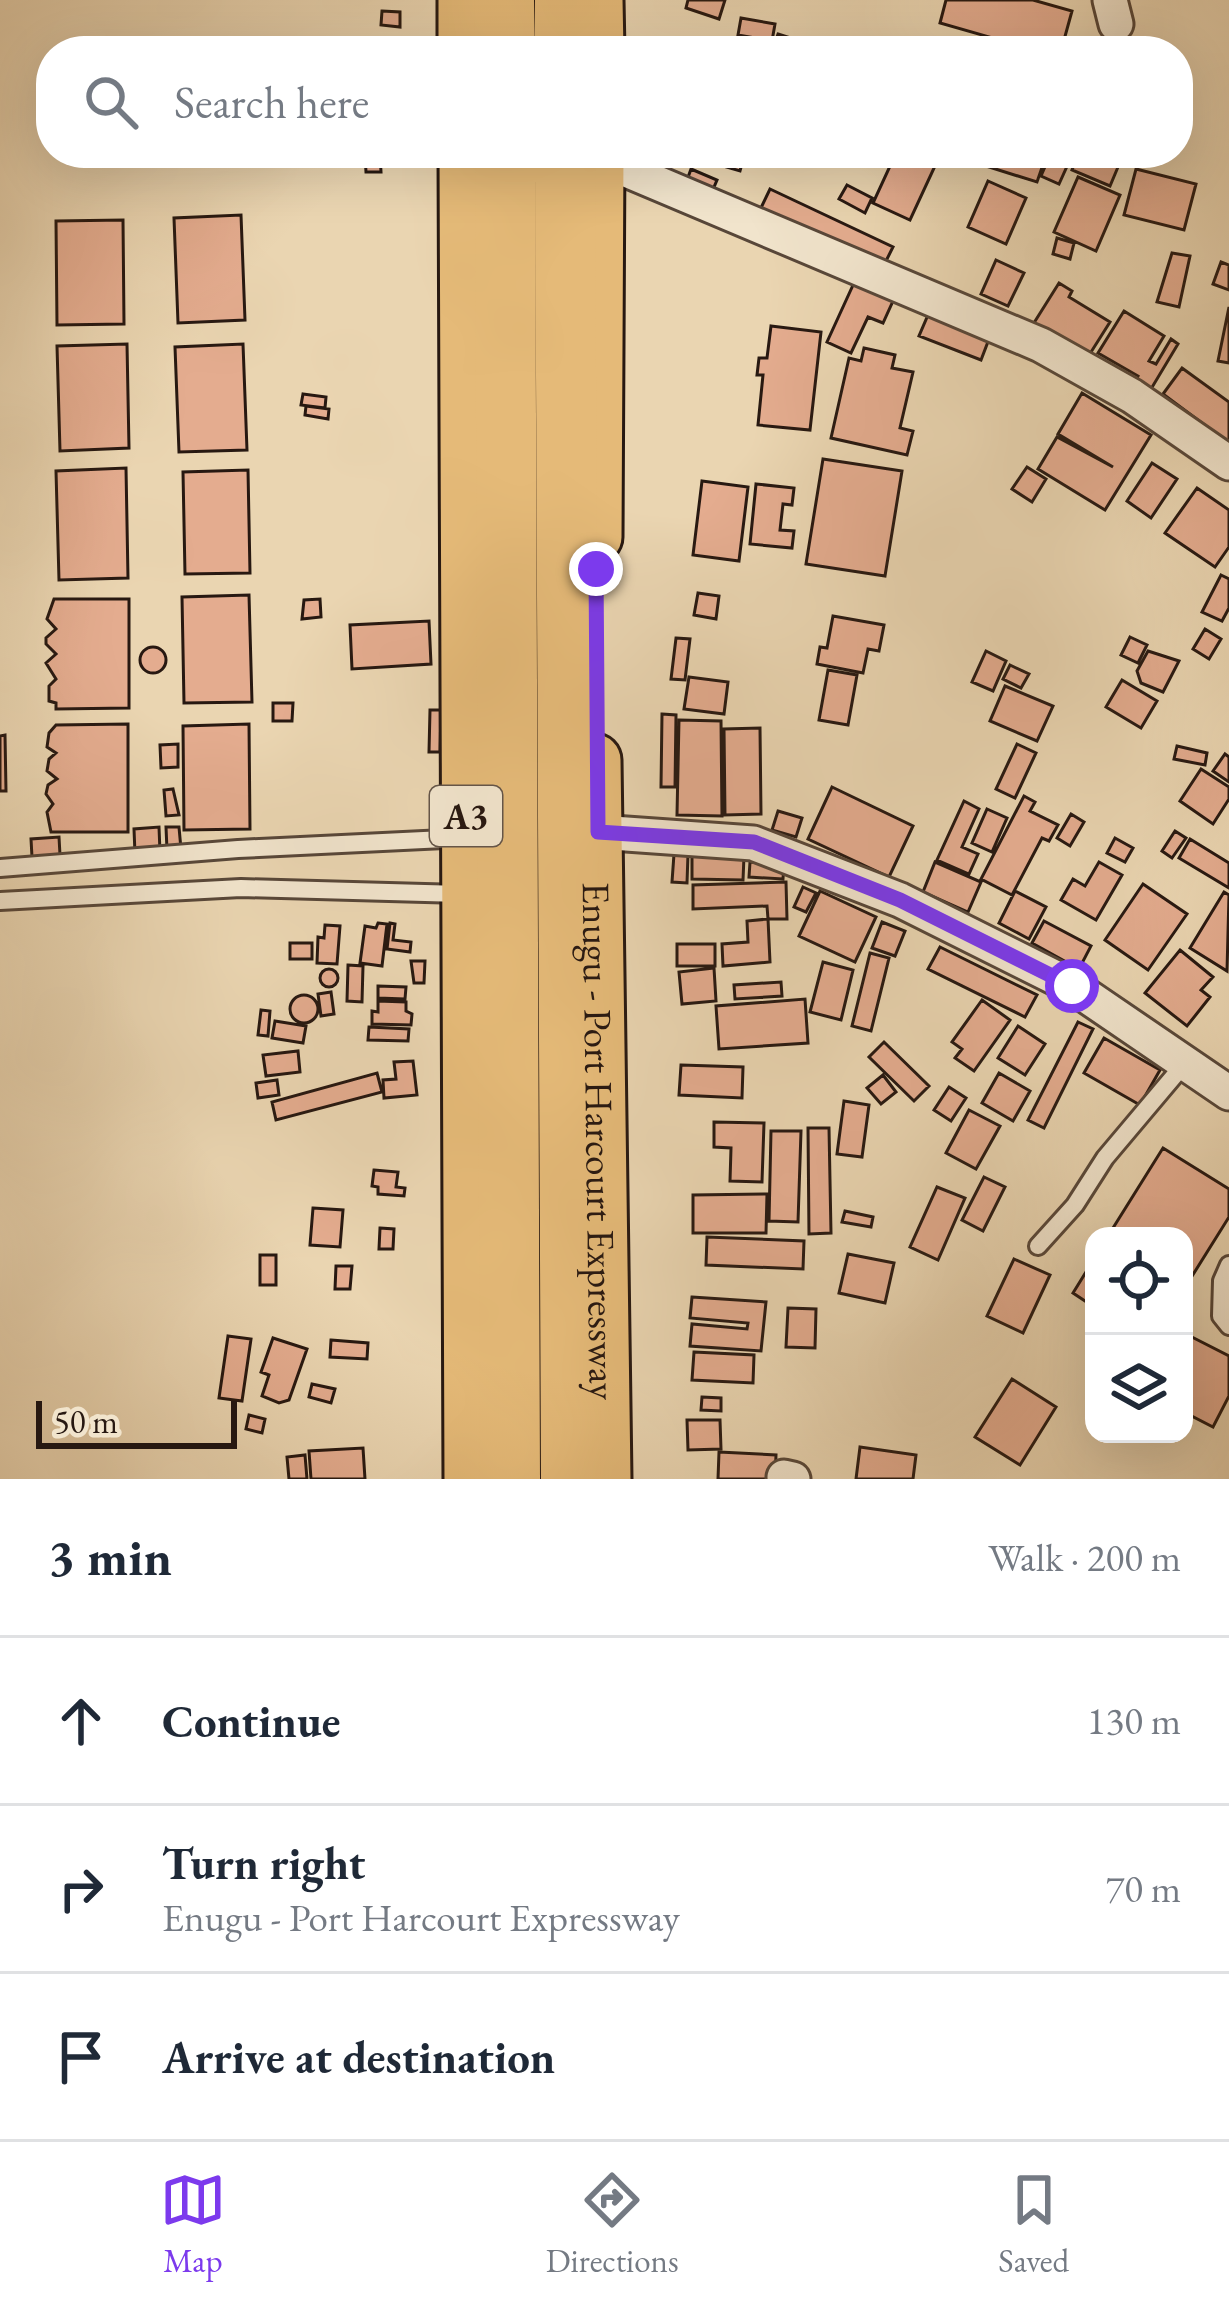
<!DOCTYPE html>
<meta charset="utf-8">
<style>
body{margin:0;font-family:"EB Garamond",serif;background:#f6f6f7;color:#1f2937}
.controls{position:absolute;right:36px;bottom:36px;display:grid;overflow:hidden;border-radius:24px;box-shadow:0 12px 48px #0002}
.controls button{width:108px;height:108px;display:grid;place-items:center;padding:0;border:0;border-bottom:3px solid #e0e1e3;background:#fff;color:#1f2937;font:60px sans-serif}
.scale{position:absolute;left:36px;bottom:30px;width:201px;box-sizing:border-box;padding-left:12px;border:6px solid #271811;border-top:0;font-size:33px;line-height:42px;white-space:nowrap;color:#271811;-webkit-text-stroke:9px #f1e4cc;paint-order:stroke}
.stop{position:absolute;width:36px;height:36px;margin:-27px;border:9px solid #7c3aed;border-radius:50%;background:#fff}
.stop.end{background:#7c3aed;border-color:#fff;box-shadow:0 3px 12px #0008}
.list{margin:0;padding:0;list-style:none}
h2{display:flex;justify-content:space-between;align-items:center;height:156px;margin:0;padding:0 48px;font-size:51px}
h2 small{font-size:39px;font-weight:400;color:#747a83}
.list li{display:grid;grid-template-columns:78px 1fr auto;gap:36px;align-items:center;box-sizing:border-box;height:168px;padding:0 48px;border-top:3px solid #e0e1e3}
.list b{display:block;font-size:45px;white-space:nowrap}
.list p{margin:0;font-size:39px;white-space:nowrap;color:#747a83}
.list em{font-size:39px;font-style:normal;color:#747a83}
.icon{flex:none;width:66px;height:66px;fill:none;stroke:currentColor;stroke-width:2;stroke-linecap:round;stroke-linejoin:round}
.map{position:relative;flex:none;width:1229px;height:1479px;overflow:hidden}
.search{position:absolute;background:#fff;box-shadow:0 12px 48px #0002;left:36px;right:36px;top:36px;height:132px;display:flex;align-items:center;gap:30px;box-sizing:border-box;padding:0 42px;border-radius:48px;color:#747a83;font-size:45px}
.sheet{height:660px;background:#fff}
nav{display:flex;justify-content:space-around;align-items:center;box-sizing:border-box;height:168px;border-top:3px solid #e0e1e3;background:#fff;font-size:33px;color:#747a83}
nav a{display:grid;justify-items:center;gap:6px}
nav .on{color:#7c3aed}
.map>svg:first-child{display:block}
.building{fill:#e4ac8f;stroke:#271811;stroke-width:3}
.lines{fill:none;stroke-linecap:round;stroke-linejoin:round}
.lane-casing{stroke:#584739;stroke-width:22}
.street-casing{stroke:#584739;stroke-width:39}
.primary-casing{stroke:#271811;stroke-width:57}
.highway-casing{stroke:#271811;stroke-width:66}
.lane{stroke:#f1e4cc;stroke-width:16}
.street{stroke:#f1e4cc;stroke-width:33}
.primary{stroke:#e5ba78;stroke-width:51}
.highway{stroke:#e5ba78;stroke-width:60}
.route{stroke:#7c3aed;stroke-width:15}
.labels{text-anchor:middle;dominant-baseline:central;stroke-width:12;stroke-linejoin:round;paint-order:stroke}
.shield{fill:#f1e4cc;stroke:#645549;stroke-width:3}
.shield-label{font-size:36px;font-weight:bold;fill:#271811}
.street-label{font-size:39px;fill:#271811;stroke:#f1e4cc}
</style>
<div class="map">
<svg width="1229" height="1479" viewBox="0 0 1229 1479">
<rect width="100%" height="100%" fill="#ead5b1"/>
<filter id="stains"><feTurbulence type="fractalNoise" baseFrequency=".00167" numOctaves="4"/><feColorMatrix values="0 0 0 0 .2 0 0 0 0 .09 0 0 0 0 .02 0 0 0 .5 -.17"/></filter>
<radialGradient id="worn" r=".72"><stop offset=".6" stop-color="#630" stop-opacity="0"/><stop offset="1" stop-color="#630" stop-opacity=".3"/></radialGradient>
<path class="building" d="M688 0H725L719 19 686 8Z
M946 0H1033L1072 11 1061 51H1038L940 23Z
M382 11 400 12V27L381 25Z
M741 18 775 24 772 41 738 35Z
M778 34 806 43 803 51H772Z
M853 38 893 51H848Z
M683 153H712L710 166 682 161Z
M719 153H745L740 171 716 164Z
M896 153H941L910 220 873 203Z
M993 153H1047L1037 182 989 167Z
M1051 153H1073L1059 184 1041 176Z
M1079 153 1118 167 1110 186 1072 170Z
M380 154 381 172H366L365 155Z
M691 169 717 180 711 194 686 183Z
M1136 169 1196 184 1184 230 1124 215Z
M1078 177 1120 195 1096 251 1054 232Z
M988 181 1026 198 1006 244 968 227Z
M847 185 872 198 865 213 839 199Z
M770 189 893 247 881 271 758 214Z
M241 215 245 320 178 323 174 218Z
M123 220 124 324 57 325 56 221Z
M1057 238 1074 243 1070 259 1053 254Z
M1172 253 1190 256 1179 307 1157 302Z
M996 260 1024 273 1008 306 981 294Z
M1221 262 1229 265V290L1213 284Z
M854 283 893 301 883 323 868 317 851 353 827 342Z
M1059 283 1072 291 1069 297 1110 322 1086 360 1032 326Z
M1229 307V363L1218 361Z
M1124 311 1164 336 1149 361 1156 364 1171 339 1178 344 1151 389 1136 380 1138 376 1098 353Z
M928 315 989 339 981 360 919 336Z
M771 326 821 332 810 430 758 425 763 375H757L759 358H767Z
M127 344 129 448 60 451 57 346Z
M243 344 247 450 179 452 175 347Z
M864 348 895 355 892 368 913 372 900 428 913 431 907 455 831 438 849 358 861 361Z
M1182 368 1229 402V443L1163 394Z
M1082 393 1151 435 1105 510 1038 469 1057 437 1113 467 1058 434Z
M303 394 326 397 325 408 301 405Z
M306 406 329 409 328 419 305 415Z
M823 459 902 471 885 576 806 564Z
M1152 463 1177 479 1151 518 1127 501Z
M1027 467 1046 479 1032 502 1012 489Z
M126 468 128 578 59 580 56 471Z
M248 470 250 573 185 574 183 472Z
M702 481 748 487 739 561 693 555Z
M756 484 794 488 792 505 783 504 780 530 794 531 792 548 750 544Z
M1197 488 1229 510V547L1215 567 1165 533Z
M1221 575 1229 579V608L1222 621 1202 612Z
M698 593 719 596 716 619 694 615Z
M249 595 252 702 184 703 182 597Z
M54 599H129V708L56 709V703L49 701V686L56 679 46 663 56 654 46 644V638L56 629 47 619Z
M320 599 321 617 302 619 304 600Z
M833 616 884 625 879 651 868 649 863 673 817 664 820 647 827 648Z
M429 621 431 664 352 669 350 625Z
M1205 629 1221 639 1209 659 1193 649Z
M1130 637 1147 645 1138 663 1121 655Z
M676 638 690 639 685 680 671 679Z
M140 660a13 13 0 1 1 26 0a13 13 0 1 1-26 0Z
M986 651 1006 661 993 691 972 682Z
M1148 651 1179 661 1163 692 1141 683 1137 671Z
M1010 665 1029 674 1021 688 1003 679Z
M828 670 857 675 848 725 819 720Z
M689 677 728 682 724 714 684 709Z
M1122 680 1157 701 1141 728 1106 707Z
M1005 686 1053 706 1037 741 990 721Z
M273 703H293L292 721H273Z
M430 710H441L440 752H429Z
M662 714 676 715 675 787H661Z
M679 720 721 721 722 816 677 815Z
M128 724V832H51L47 812 53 804 46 794 48 785 57 779 47 771 49 759 56 753 47 747 49 733 56 725Z
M249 724 250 829 184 830 183 726Z
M760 728 761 814 725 815 724 729Z
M5 735 6 791H0V736Z
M178 744V767L161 768 160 745Z
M1017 744 1036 753 1015 798 996 789Z
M1177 746 1207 753 1205 765 1174 759Z
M1225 754 1229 757V782L1213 771Z
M1201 769 1229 787V799L1213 824 1180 801Z
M832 787 913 826 889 877 808 839Z
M173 789 179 815 166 816 164 790Z
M1024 796 1035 802 1030 811 1058 825 1049 841 1042 838 1012 895 981 879Z
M964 801 979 809 962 847 978 854 969 874 937 860Z
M987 809 1007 818 992 852 972 843Z
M778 811 802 818 796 837 772 830Z
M1071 814 1084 822 1070 846 1057 838Z
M159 827 160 852 135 854 134 829Z
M166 827H179L181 849 167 850Z
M1175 831 1186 838 1172 858 1162 851Z
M59 837 60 855 32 857 31 839Z
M1115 838 1133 848 1125 862 1107 853Z
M1190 839 1229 863V888L1179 858Z
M674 854H688L687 883 672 882Z
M692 855 744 856 743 880 692 879Z
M750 862 784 864 783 879 749 877Z
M935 862 981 882 968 912 923 892Z
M1099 862 1122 875 1096 920 1061 900 1073 879 1085 886Z
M786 882 787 919H768L767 906 693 909V885Z
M1143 884 1187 914 1148 970 1105 940Z
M803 887 816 893 806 912 794 907Z
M820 891 876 917 855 962 799 936Z
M1015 891 1046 907 1029 939 999 923Z
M1224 892 1229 895 1227 971 1190 948Z
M768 919 770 962 723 966 722 944 748 942 747 921Z
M1044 921 1091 946 1079 969 1032 943Z
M882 922 905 931 895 956 872 948Z
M378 923 387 924 382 966 360 963 365 926 376 928Z
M390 923 395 924 393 940 411 942 410 952 387 949Z
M325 925 340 926 337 964 317 963 318 937 324 938Z
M290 943H312V959H290Z
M677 944H715V966H677Z
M940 947 1037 995 1025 1017 928 969Z
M1180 950 1213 977 1201 990 1210 997 1187 1026 1145 993Z
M870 953 889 958 871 1031 852 1026Z
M411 961H425L424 983H414Z
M823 962 853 970 841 1020 810 1012Z
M348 965 363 966 362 1002 347 1001Z
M714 968 716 1001 682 1004 679 972Z
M320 978a9 9 0 1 1 18 0a9 9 0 1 1-18 0Z
M781 982 782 996 735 999 734 985Z
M378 986 406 987 405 999 378 998Z
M331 992 334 1014 321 1016 318 994Z
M290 1009a14 14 0 1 1 28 0a14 14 0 1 1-28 0Z
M805 999 808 1043 719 1049 716 1006Z
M982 1000 1010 1020 974 1071 955 1058 962 1049 952 1042Z
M378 1001 406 1002V1011L412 1014 411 1025 372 1024V1011L378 1012Z
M261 1010 270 1011 268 1036 258 1035Z
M275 1021 306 1026 303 1043 272 1038Z
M1078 1022 1093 1029 1044 1128 1028 1120Z
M1018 1026 1045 1044 1025 1075 998 1058Z
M369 1027 409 1029 408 1041 368 1040Z
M1104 1038 1160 1070 1140 1105 1084 1073Z
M884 1042 929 1086 914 1101 869 1057Z
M298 1051 300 1072 266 1076 263 1055Z
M413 1061 417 1095 384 1098 383 1080 396 1079 394 1062Z
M681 1065 743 1067 742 1098 679 1095Z
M377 1073 382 1092 276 1120 272 1102Z
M999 1073 1030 1091 1013 1121 982 1103Z
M883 1075 896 1092 881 1104 867 1088Z
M277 1080 279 1095 258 1098 256 1083Z
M949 1087 966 1098 951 1121 934 1110Z
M844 1101 869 1105 862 1157 837 1154Z
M969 1110 1000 1126 976 1169 946 1153Z
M714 1122 764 1123 762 1182 730 1181 731 1148 714 1147Z
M808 1128H829L831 1233 809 1234Z
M771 1131H801L798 1222 769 1221Z
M1163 1148 1229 1189V1217L1184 1289V1236H1108Z
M374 1170 398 1172 396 1187 405 1188 404 1196 378 1194V1187L372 1186Z
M984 1177 1005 1187 983 1231 962 1220Z
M937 1187 965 1198 938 1260 910 1247Z
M767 1194 766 1233H693V1195Z
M313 1208 343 1210 340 1247 310 1245Z
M845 1211 873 1217 871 1227 842 1222Z
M380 1228 394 1229 393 1249H379Z
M707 1237 804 1241 803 1269 706 1265Z
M848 1254 894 1263 885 1303 839 1293Z
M260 1255H276V1285H260Z
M1014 1259 1050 1275 1023 1333 987 1316Z
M1094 1259V1307L1073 1293Z
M336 1266H352L350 1289H335Z
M692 1297 766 1302 761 1351 690 1346 692 1324 747 1329 748 1323 690 1318Z
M788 1308 816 1309 815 1348 786 1347Z
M1184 1333 1229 1356V1396L1213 1427 1184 1412Z
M228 1336 251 1339 242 1401 219 1398Z
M273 1338 307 1349 289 1400 279 1403 262 1396 269 1375 261 1372Z
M331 1340 368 1343 367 1359 330 1357Z
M694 1352 754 1355 753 1383 692 1380Z
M1012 1379 1056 1407 1020 1465 975 1437Z
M312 1384 335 1389 331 1403 309 1397Z
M702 1397 721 1398V1411L701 1410Z
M249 1415 265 1419 262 1433 246 1429Z
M687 1420H720L721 1449 688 1450Z
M860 1447 916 1455 913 1479H856Z
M363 1448 365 1479H311L309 1451Z
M719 1452 776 1455 775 1479H718Z
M305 1455 307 1479H289L287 1457Z"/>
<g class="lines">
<defs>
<path id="lane" d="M0 868 238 849 465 838
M0 901 241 888 461 894
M1038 1246 1075 1205 1105 1158 1185 1063
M1229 1265 1222 1281 1221 1316 1229 1326"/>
<path id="street" d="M1110 0 1116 24
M598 158 1041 345 1132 396 1229 463
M598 832 753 843 900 900 1072 986 1229 1093
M784 1477 793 1479"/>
<g id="primary">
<path d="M464 0V51"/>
<path d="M597 0 598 51"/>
<path d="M465 153 470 1479"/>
<path d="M596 537 598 153"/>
<path id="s1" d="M595 760 605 1479"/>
</g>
<path id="highway" d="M504 0 505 51
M565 0V51
M505 153 510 1479
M565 153 571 1479"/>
</defs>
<use href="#lane" class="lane-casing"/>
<use href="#street" class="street-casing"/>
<use href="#primary" class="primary-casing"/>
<use href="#highway" class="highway-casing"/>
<use href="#lane" class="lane"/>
<use href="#street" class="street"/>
<use href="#primary" class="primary"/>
<use href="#highway" class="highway"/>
</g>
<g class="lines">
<path class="route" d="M596 569 598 832 754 842 900 900 1072 986"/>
</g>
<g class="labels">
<rect class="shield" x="430" y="786" width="72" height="60" rx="9"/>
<g class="shield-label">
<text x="466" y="816">A3</text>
</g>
<g class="street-label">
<text stroke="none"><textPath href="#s1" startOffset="381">Enugu - Port Harcourt Expressway</textPath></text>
</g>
</g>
<rect width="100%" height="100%" filter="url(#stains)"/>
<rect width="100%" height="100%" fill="url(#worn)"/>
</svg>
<div class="controls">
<button><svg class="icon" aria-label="locate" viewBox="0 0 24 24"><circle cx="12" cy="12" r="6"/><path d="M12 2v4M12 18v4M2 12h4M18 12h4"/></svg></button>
<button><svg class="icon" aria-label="layers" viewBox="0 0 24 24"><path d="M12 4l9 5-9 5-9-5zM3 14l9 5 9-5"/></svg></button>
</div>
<div class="scale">50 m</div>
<div class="stop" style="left:1072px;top:986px"></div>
<div class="stop end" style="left:596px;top:569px"></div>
<div class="search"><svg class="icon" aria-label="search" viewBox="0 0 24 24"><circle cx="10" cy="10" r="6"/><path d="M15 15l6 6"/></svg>Search here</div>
</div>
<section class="sheet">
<h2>3 min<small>Walk · 200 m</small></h2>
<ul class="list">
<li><svg class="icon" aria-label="ahead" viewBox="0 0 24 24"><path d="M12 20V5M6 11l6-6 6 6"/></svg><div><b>Continue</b></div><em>130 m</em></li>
<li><svg class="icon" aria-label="right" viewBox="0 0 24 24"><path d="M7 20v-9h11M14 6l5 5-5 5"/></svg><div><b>Turn right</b><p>Enugu - Port Harcourt Expressway</p></div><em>70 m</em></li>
<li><svg class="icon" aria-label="arrive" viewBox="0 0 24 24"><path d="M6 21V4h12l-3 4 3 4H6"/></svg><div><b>Arrive at destination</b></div></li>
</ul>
</section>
<nav>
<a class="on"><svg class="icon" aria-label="map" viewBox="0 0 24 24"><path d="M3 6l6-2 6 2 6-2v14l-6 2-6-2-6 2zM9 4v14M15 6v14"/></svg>Map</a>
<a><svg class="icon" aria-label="directions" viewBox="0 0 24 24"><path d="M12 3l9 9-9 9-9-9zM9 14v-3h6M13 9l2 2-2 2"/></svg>Directions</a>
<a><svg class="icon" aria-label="saved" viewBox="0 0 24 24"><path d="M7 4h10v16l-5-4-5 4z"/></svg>Saved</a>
</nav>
